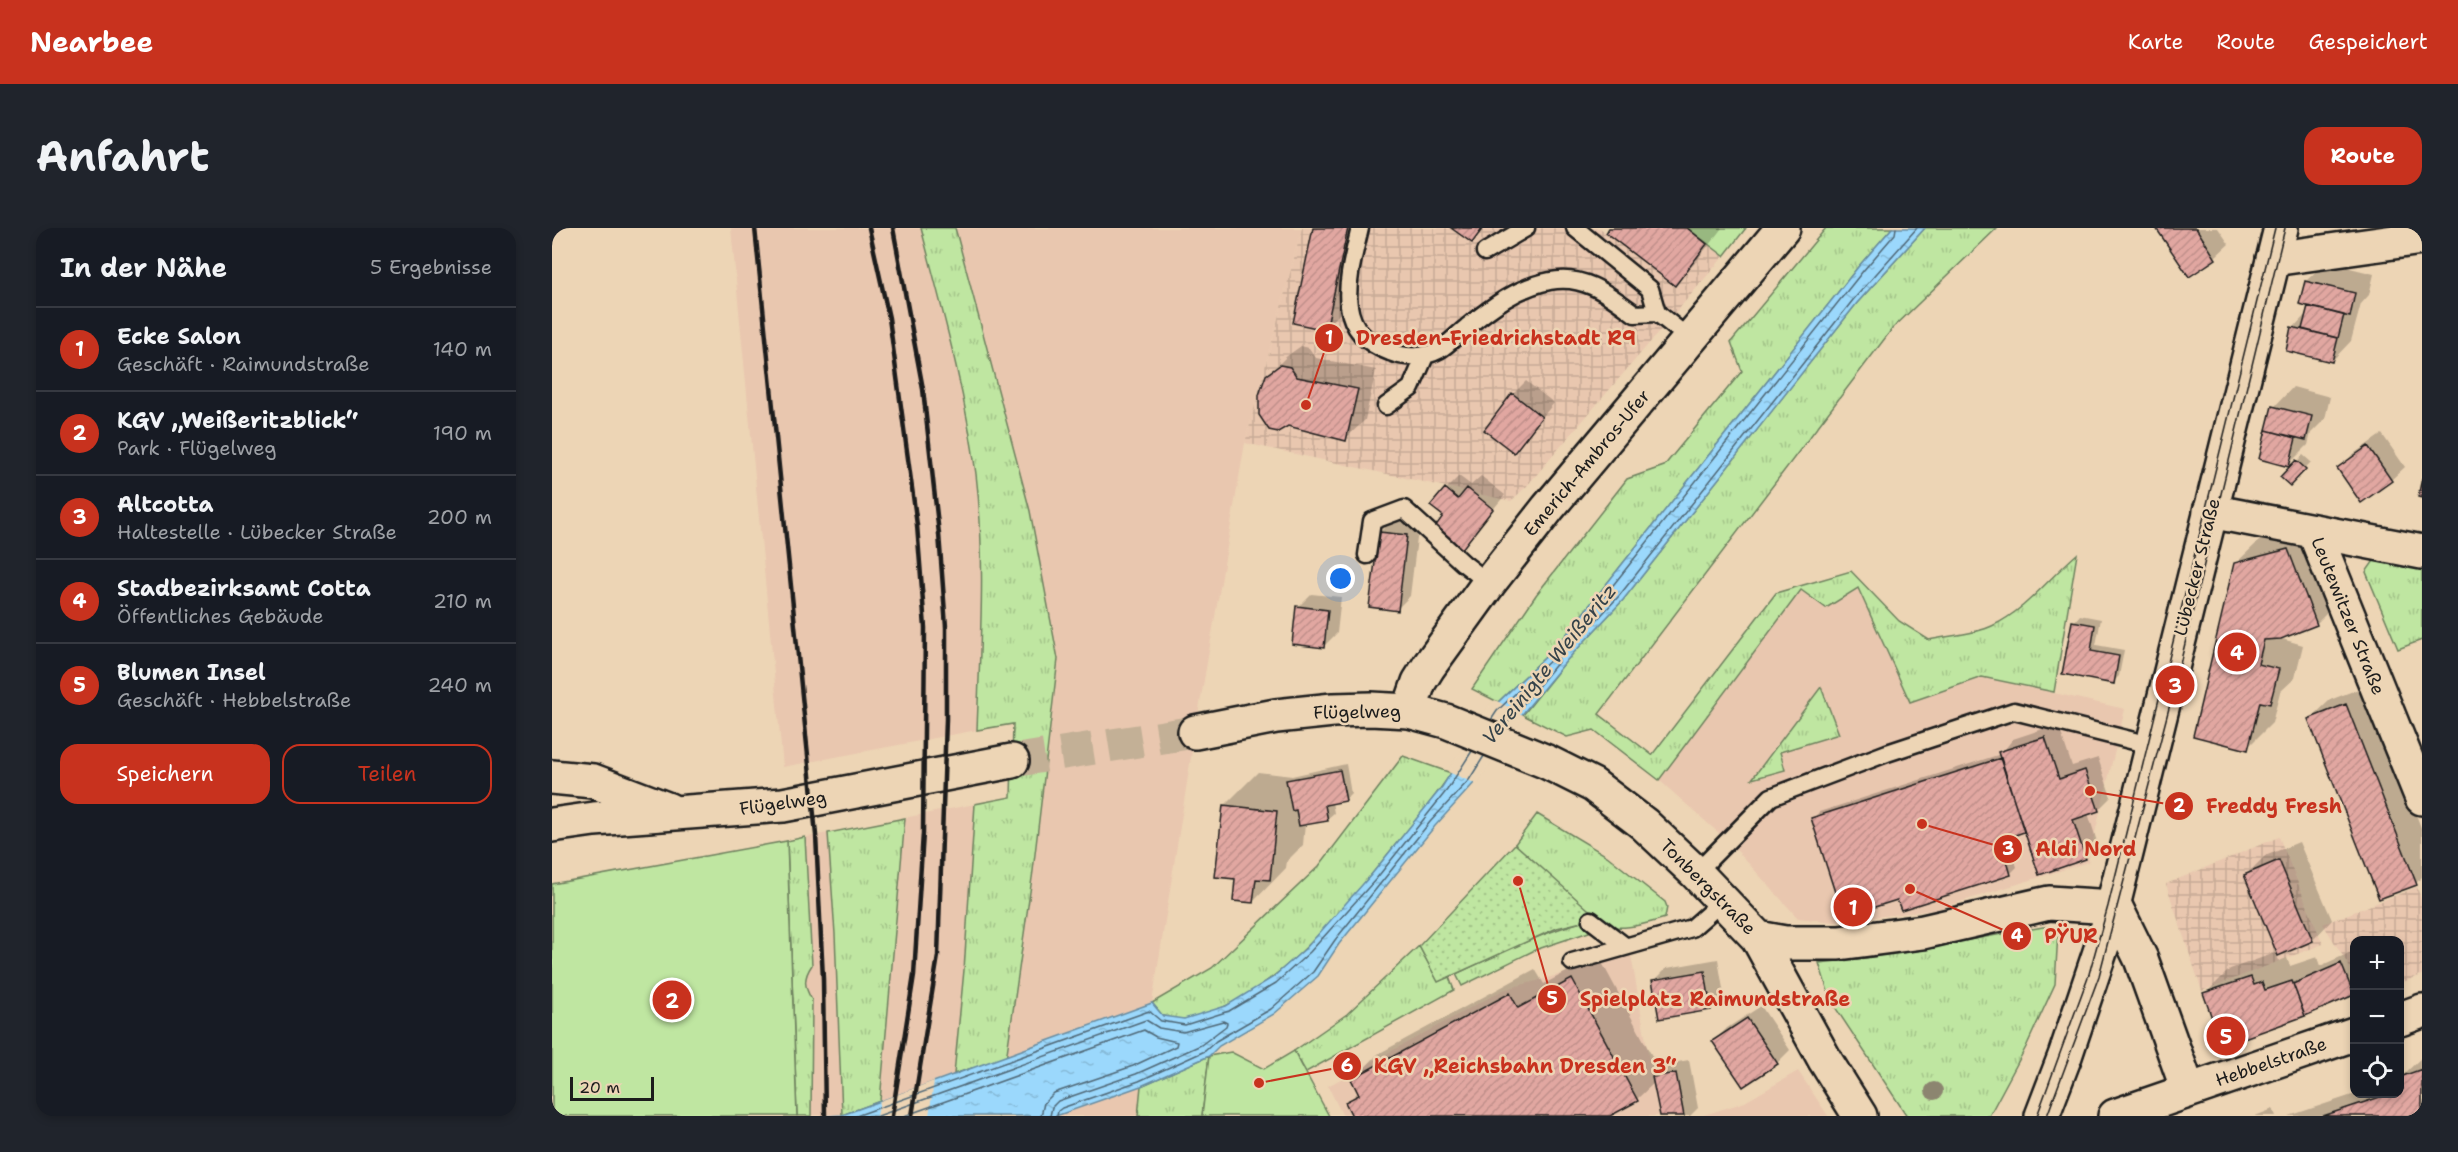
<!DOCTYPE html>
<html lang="de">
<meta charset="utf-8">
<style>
body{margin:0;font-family:"Shantell Sans",sans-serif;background:#20242c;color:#f1f3f6}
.controls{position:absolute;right:18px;bottom:18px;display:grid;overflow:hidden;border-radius:12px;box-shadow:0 3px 9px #0003}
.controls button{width:54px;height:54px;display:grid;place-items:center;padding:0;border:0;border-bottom:2px solid #363941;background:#171b24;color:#f1f3f6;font:30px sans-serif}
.scale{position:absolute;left:18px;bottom:15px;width:84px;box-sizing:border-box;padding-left:6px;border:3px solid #1c1c1c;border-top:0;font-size:16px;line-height:21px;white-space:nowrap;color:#1c1c1c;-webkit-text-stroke:4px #edd5b5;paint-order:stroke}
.you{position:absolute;left:789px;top:351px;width:21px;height:21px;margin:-15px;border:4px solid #fff;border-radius:50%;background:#1a73e8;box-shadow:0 0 0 9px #1a73e833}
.badge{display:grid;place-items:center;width:39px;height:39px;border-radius:50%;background:#c8321e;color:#fff;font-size:20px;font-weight:700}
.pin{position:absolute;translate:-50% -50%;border:3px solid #fff;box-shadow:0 2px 6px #0006}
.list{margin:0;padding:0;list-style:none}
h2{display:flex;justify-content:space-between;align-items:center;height:78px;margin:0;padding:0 24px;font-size:26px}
h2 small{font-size:20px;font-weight:400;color:#9ea1a6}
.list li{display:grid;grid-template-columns:39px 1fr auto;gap:18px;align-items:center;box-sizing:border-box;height:84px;padding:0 24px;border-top:2px solid #363941}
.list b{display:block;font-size:22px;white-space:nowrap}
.list p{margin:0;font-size:20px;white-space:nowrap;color:#9ea1a6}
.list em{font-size:20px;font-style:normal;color:#9ea1a6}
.actions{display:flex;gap:12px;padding:18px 24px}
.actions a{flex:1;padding:14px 0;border:2px solid #c8321e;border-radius:18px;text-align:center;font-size:21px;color:#c8321e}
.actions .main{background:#c8321e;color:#fff}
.icon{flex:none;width:33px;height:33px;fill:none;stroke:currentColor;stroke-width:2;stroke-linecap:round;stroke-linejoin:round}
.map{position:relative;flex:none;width:1870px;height:888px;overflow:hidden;border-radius:18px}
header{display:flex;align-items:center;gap:36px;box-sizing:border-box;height:84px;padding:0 30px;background:#c8321e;color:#fff}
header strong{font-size:28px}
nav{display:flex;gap:33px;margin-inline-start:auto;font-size:21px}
.intro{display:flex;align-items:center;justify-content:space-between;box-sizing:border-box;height:144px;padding:0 36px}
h1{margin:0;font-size:42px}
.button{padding:15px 27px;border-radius:18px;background:#c8321e;color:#fff;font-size:21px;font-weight:700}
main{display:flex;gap:36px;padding:0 36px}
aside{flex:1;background:#171b24;border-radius:18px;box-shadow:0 3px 9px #0003}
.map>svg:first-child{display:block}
.built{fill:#e9c7af}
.industrial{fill:url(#industrial-grid)}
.grass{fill:url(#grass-tufts);stroke:#6e815e;stroke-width:1.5}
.park{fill:url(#park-dots);stroke:#6e815e;stroke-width:1.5}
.garden{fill:#bfe6a1;stroke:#6e815e;stroke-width:1.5}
.water{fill:url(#water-ripples);stroke:#688da2;stroke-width:1.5}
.pier{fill:#edd5b5}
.shadow{fill:#0003}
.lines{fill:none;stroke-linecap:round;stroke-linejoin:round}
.shore{stroke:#4f6776;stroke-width:1.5}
.building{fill:url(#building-hatch);stroke:#1c1c1c;stroke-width:1.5}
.secondary-tunnel{stroke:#c3b096;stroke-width:33;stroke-dasharray:33 16;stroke-linecap:butt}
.lane-casing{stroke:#1c1c1c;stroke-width:21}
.street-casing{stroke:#1c1c1c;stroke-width:38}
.secondary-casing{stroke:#1c1c1c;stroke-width:38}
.lane{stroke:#edd5b5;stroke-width:16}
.street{stroke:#edd5b5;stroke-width:33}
.secondary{stroke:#edd5b5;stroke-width:33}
.tram{stroke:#1c1c1c;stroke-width:1.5}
.rail{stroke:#1c1c1c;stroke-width:4.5}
.tree{fill:#8c8570}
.labels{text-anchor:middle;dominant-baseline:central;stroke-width:5;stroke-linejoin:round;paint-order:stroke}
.street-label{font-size:18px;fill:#1c1c1c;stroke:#edd5b5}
.water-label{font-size:20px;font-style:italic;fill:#354249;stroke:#edd5b5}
.leader{fill:none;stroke:#c8321e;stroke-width:2}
.callout-dot{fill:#c8321e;stroke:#edd5b5;stroke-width:2}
.mark-label{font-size:18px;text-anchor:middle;font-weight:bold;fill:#fff}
.callout-label{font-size:20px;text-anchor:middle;font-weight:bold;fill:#c8321e;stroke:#edd5b5;stroke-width:5;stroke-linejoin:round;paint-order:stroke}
</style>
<header>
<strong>Nearbee</strong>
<nav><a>Karte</a><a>Route</a><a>Gespeichert</a></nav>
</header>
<div class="intro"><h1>Anfahrt</h1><a class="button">Route</a></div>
<main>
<aside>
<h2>In der Nähe<small>5 Ergebnisse</small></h2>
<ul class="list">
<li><span class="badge">1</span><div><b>Ecke Salon</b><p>Geschäft · Raimundstraße</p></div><em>140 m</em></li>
<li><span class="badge">2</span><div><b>KGV „Weißeritzblick“</b><p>Park · Flügelweg</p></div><em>190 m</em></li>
<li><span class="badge">3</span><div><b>Altcotta</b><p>Haltestelle · Lübecker Straße</p></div><em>200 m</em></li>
<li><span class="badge">4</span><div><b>Stadbezirksamt Cotta</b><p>Öffentliches Gebäude</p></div><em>210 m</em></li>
<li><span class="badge">5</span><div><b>Blumen Insel</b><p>Geschäft · Hebbelstraße</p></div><em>240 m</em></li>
</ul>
<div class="actions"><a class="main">Speichern</a><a>Teilen</a></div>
</aside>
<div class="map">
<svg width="1870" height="888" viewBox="0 0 1870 888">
<defs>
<pattern id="industrial-grid" width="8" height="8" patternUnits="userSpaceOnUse" patternTransform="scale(1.5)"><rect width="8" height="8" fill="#e9c7af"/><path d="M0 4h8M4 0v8" fill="none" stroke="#c7aa96"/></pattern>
<pattern id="grass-tufts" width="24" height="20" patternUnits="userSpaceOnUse" patternTransform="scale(1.5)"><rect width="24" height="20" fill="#bfe6a1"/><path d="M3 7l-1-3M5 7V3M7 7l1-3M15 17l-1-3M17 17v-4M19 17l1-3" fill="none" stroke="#a4c58a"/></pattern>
<pattern id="park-dots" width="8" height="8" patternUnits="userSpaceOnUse" patternTransform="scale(1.5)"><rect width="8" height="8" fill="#bfe6a1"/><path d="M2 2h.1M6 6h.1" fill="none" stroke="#a4c58a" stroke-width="1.8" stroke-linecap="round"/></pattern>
<pattern id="water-ripples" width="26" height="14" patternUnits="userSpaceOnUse" patternTransform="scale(1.5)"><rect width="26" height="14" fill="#9bd8fc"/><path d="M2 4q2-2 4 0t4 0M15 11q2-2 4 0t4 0" fill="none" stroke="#85b9d7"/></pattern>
<pattern id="building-hatch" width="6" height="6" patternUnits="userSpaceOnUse" patternTransform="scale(1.5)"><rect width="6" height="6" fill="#e1a7a1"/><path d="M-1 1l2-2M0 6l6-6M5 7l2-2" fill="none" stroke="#c08f8a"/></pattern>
</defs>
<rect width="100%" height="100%" fill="#edd5b5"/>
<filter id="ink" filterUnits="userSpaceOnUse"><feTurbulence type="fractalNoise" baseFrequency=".0167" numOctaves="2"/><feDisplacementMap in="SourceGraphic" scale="12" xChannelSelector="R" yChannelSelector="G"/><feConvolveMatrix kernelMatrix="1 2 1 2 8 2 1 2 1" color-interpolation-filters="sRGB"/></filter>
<g filter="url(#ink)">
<path class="built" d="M179 0H369L403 132 424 246 431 350 425 502 231 539Z
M403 0H750L693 215 643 504 600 775 586 888H446L481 643Z
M1306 360 1358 474 1430 449 1573 481 1536 634 1382 682 1282 694 1246 690 1178 615 1107 552 1249 362Z
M423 576 412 742 402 846 290 887 245 888 235 613Z
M1079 727 1107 888H791L776 858 951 762Z
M1246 843 1276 888H1149L1193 874Z"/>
<path class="industrial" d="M750 0H1048L1123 58 1155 16 1172 28 974 259 959 273 693 215Z
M1727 609 1771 716 1650 763 1614 656Z
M1865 659 1870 674V747L1848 755V712H1802V746L1771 696Z"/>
<path class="grass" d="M369 0H403L405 7 478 283 506 431 481 643 446 888 420 840 402 846 412 742 423 576 459 569 461 496 425 502C428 417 434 331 424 246 413 162 390 81 369 0Z
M1274 0H1340L1306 39 1006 417 946 474 920 461 984 367 1075 251 1112 238 1190 143 1179 114Z
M1373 0H1445L1340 101 1047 486 1100 527 1224 365 1299 343 1347 393 1377 412C1395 408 1424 406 1440 398 1474 382 1496 351 1525 326L1502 464 1430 449 1358 474 1306 360 1274 380 1249 362 1107 552 1042 502 1015 509 971 487 1015 432 1071 372 1305 75Z
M1826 327 1870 337V412L1846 421 1814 344Z
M1269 459 1287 506 1228 524 1233 542 1200 551Z
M851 528 899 545C882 572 860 596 840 621 791 682 716 778 633 791 626 792 618 789 611 788L600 775 660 740 767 638Z
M985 586 1055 628 1113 674 1115 679 1113 690C1101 694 1076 701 1063 699 1046 695 980 632 963 616Z
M353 590 328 873 290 887 283 706 276 605Z
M253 609 260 737C251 750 252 759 260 772L259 888H245L235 613Z
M1033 693 1037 704 983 722 910 758 904 746C947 726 988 705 1033 693Z
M1491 699H1501L1506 704 1503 756 1474 819 1437 888H1355L1279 773 1267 735 1314 730Z
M867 718 886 753 897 749 902 762 754 844 742 823 795 786Z
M657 828 650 888H586L589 858Z"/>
<path class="park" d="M963 616 1046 690 1005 700 886 754 867 718Z"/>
<path class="garden" d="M1135 0H1194L1172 28Z
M235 613 245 888H0V656Z
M742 823 777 888H650L657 828 679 824 712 841Z"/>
<path class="water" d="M1340 0H1373L1305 75 1071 372 1015 432 953 507 922 555 883 598 787 716 766 748 722 786 667 818 657 828 589 858 504 888H275L290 887 600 775 611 788 632 791 674 778 720 750 754 720 819 647 890 559 940 480 1006 417 1306 39Z"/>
<path class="pier" d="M943 472 973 488 955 509 925 556 896 544 937 478Z
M382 853 377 888H325L328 873Z"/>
<path class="shadow" d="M762 0H810L793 80 774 100Z
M1055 0H1170L1142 36 1123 56Z
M1606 0H1666L1677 16 1663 29 1638 47Z
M1774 34 1822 46 1817 67 1809 76 1799 113 1780 133 1741 100 1756 84 1758 77 1754 53Z
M749 118 757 120 764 130 824 142 813 192 793 211 715 148 735 128Z
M974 153 1002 175 962 223 961 166Z
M1741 159 1778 169 1773 191 1759 205 1756 217 1736 237 1708 230 1722 179Z
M1830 206 1853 239 1839 252 1787 241 1800 227Z
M1751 227 1759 234 1738 256 1730 249Z
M907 248 919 257 929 248 953 267 910 319 894 288V261Z
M841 291 867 294 858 368 845 381 828 304Z
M1762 297 1790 370 1765 395 1731 408 1730 411 1751 417 1743 450 1728 464 1720 495 1695 520 1683 336 1709 311Z
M759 366 789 369 785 405 772 418 746 379Z
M1528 387 1549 391 1544 417 1572 422 1567 448 1561 454 1512 445 1522 394Z
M1814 458 1870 602V649L1864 655 1758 491 1778 472Z
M1506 496 1520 538 1546 530 1559 569 1546 582 1536 585 1546 617 1533 630 1473 601 1455 608 1465 639 1459 645 1349 680 1346 670 1261 591 1267 584 1449 526 1461 511Z
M794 536 799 566 793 572 780 574 782 585 775 591 753 595 751 617 735 633 734 640 701 674 685 650 672 578 706 544 740 548Z
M1747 614 1780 692 1761 712 1725 727 1727 733 1735 730 1738 738 1765 729 1768 738 1802 723V765L1752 787 1653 766 1678 741 1726 724 1694 647 1713 628Z
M1046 727 1108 843 1115 836 1137 832 1146 880 1138 888H1109L1103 854 1085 871 1055 888H802L795 875 807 863 801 852 826 826 983 741 992 756Z
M1166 731 1172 767 1159 780 1102 753 1115 740Z
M1209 778 1238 822 1225 835 1162 813 1175 800Z
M1870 829V888H1737L1803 866H1848V850Z
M1721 881 1724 888H1703Z"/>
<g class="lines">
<path class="shore" d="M1344 0 1343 6 1311 43 1019 410V414H1024L1067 368 1301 72 1365 0
M939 492 945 483 1002 429H1006L1007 433 953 498
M304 888 597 783 609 793 633 797 677 783 724 755 758 724 824 651 895 562 920 523
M326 888 594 792 607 800 631 804 671 793 675 795 674 798 649 817 584 846 506 873 500 879 498 888
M352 888 592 802 604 809 625 814 624 818 581 838 502 865 492 875 489 888
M505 888 506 883 510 880 587 853 653 823 664 813 719 781 761 744 783 712 878 594 917 552 932 528"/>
</g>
<path class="building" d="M761 0H796L774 102 741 95Z
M899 0H931L920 15Z
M1057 0H1135L1155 16 1123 58 1054 5Z
M1604 0H1644L1664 31 1637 49Z
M1753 53 1803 65 1798 89 1747 76Z
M1756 78 1792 87 1786 110 1750 101Z
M1739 99 1786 110 1780 134 1734 123Z
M728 137 738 139 745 149 806 161 794 213 736 198 726 204 717 202 707 187V167L714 147Z
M960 165 990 189 962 225 932 202Z
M1720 178 1760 188 1754 212 1714 202Z
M1714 202 1744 210 1737 239 1707 231Z
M1816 218 1840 253 1809 275 1785 240Z
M1744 232 1754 241 1738 258 1728 249Z
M1870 250V270L1866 269Z
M893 260 906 271 915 260 941 281 910 321 883 299 891 288 878 278Z
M827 304 855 307 846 383 817 379Z
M1736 321 1765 397 1729 411 1712 412 1706 436 1727 441 1718 476 1708 474 1696 522 1641 508 1682 335Z
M744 378 776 382 772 420 740 416Z
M1520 393 1543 397 1539 423 1567 428 1562 456 1510 446Z
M1794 476 1865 657 1827 671 1756 491Z
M1493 509 1507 551 1533 542 1547 583 1521 592 1534 631 1487 647 1446 524Z
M1449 530 1472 604 1449 612 1459 647 1349 682 1345 672 1291 689 1259 590Z
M788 542 794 573 773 577 776 593 747 598 744 582 740 583 734 552Z
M671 577 725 583 718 652 704 651 701 675 681 673 683 651 663 649Z
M1727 632 1761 713 1726 728 1692 647Z
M1789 735 1802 767 1753 788 1741 756Z
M1153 743 1159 782 1107 791 1100 752Z
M1699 749 1702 757 1710 754 1713 762 1740 753 1753 788 1684 813 1665 804 1651 765Z
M1020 751 1086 873 1058 888H800L793 874 807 867 799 851 958 765 966 780Z
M1195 790 1226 836 1191 859 1160 813Z
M1870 841V888H1771L1837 866H1848V862L1851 861 1848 849Z
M1124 845 1132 888H1108L1100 849Z"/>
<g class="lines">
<path class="secondary-tunnel" d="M460 533 643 504"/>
<defs>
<path id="lane" d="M808 0C797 48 778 103 838 124 853 130 872 130 887 122 897 116 906 106 915 99 939 79 966 59 998 53 1032 46 1057 67 1083 86L1105 85
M1023 0 1098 61 1105 85 1138 111
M933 24 974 0
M834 178 859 160 873 128
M815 327 820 293 852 281 911 335 937 355
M1144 645 1219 569 1335 525 1462 483 1602 518
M1039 692 1073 718
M1020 734 1140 700 1172 672"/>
<path id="street" d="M1721 31 1870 10
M1658 283 1870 324
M1762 303 1870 570
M1561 679 1564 680 1589 731 1636 862
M1848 791 1870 783
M1563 888 1802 806"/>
<path id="secondary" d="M857 483 867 454 877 438 937 355 996 280 1231 0
M643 504 724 488 781 482 819 481 857 483 894 493 995 534 1041 557 1092 596 1144 645 1206 710 1273 832 1308 888
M0 549 41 553 117 582
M0 597 42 591 231 577 460 533
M1206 710 1233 715H1287L1371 704 1497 675 1561 679
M1490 888 1513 828 1554 706 1729 0"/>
</defs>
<use href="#lane" class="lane-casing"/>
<use href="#street" class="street-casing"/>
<use href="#secondary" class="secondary-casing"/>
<use href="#lane" class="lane"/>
<use href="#street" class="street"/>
<use href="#secondary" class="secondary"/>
<path class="tram" d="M1485 888 1537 746 1556 678 1723 0
M1495 888 1547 748 1623 457 1733 0"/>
<path class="rail" d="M203 0 264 607 271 751 273 888
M317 0 337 90 365 297 373 400 371 605 362 747 340 888
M341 0 371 161 387 306 394 399V491L386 728 360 888"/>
</g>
<circle class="tree" cx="1382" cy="863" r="9"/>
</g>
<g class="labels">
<g class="street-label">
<text transform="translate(1035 235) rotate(-50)">Emerich-Ambros-Ufer</text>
<text transform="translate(1645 339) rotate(-76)">Lübecker Straße</text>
<text transform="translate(1796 388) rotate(68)">Leutewitzer Straße</text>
<text transform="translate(805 484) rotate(-1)">Flügelweg</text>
<text transform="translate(231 575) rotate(-8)">Flügelweg</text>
<text transform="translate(1156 659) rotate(45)">Tonbergstraße</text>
<text transform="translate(1719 834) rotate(-19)">Hebbelstraße</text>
</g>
<g class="water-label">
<text transform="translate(997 436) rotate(-51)">Vereinigte Weißeritz</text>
</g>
</g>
<path class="leader" d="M754 177L777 110M1538 563L1627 578M1370 596L1456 621M1358 661L1465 708M966 653L1000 771M707 855L795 838"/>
<g class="callout-dot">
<circle cx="754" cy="177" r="6"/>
<circle cx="1538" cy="563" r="6"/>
<circle cx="1370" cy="596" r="6"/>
<circle cx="1358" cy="661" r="6"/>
<circle cx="966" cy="653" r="6"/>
<circle cx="707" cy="855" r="6"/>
<circle cx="777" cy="110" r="15"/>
<circle cx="1627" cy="578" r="15"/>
<circle cx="1456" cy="621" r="15"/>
<circle cx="1465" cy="708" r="15"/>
<circle cx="1000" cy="771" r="15"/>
<circle cx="795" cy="838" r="15"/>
</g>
<g class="mark-label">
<text x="777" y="116">1</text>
<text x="1627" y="584">2</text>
<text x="1456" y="627">3</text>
<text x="1465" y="714">4</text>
<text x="1000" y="777">5</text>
<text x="795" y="844">6</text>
</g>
<g class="callout-label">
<text x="944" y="117">Dresden-Friedrichstadt R9</text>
<text x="1722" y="585">Freddy Fresh</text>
<text x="1534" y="628">Aldi Nord</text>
<text x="1519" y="715">PŸUR</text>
<text x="1163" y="778">Spielplatz Raimundstraße</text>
<text x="973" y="845">KGV „Reichsbahn Dresden 3“</text>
</g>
</svg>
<div class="controls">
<button>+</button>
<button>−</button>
<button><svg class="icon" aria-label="locate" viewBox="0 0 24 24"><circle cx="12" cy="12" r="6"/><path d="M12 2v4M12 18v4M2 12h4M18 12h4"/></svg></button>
</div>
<div class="scale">20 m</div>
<div class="you"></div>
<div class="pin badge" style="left:1301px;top:679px">1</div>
<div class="pin badge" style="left:120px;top:772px">2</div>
<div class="pin badge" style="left:1623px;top:457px">3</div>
<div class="pin badge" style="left:1685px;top:424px">4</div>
<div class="pin badge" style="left:1674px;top:808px">5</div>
</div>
</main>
